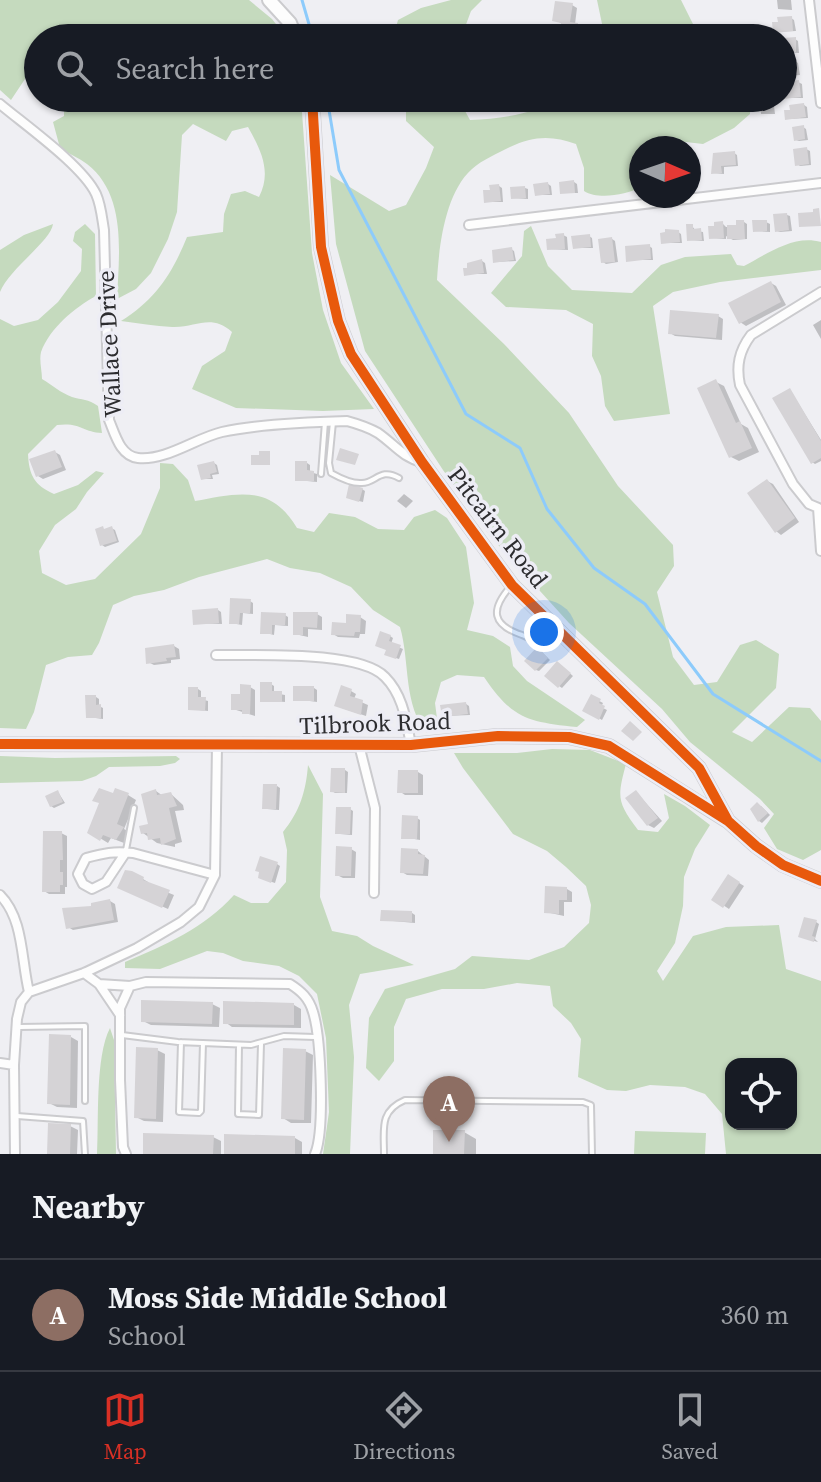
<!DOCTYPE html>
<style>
body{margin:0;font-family:"Source Serif 4",serif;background:#20242c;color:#f1f3f6}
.controls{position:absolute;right:24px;bottom:24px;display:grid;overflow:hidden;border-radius:16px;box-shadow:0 2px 6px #0004}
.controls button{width:72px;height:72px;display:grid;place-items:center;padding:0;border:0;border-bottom:2px solid #363941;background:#171b24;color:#f1f3f6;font:40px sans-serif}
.compass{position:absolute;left:629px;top:136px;width:72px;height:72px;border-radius:50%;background:#171b24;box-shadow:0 2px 6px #0004;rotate:92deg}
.you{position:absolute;left:544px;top:632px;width:28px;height:28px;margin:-20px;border:6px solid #fff;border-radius:50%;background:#1a73e8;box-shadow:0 0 0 12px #1a73e833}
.badge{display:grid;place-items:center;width:52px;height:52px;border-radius:50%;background:#d93025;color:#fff;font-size:26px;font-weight:700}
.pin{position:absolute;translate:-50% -66px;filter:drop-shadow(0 2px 4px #0008)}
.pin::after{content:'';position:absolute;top:42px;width:28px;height:24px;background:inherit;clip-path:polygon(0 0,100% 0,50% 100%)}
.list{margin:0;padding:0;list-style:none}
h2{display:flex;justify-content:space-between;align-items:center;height:104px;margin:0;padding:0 32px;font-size:34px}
h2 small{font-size:26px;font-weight:400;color:#9ea1a6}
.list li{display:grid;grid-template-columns:52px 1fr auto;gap:24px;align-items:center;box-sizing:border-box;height:112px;padding:0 32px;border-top:2px solid #363941}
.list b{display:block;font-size:30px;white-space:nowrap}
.list p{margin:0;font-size:26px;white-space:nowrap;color:#9ea1a6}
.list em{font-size:26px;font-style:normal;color:#9ea1a6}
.icon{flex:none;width:44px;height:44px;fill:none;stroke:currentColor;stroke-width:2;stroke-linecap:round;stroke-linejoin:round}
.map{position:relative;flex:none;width:821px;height:1154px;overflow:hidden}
.search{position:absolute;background:#171b24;box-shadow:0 2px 6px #0004;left:24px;right:24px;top:24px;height:88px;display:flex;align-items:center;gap:20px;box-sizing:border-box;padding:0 28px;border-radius:44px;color:#9ea1a6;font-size:30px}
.sheet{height:216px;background:#171b24}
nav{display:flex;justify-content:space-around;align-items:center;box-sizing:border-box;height:112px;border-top:2px solid #363941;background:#171b24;font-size:22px;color:#9ea1a6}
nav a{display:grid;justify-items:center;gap:4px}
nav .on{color:#d93025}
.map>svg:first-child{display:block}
.green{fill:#c5dabe;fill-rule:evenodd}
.shadow{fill:#0003}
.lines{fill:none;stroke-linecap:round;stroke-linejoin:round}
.stream{stroke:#8dcbfb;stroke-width:3}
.building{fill:#d5d3d6}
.lane-casing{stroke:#cbcbce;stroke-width:8}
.street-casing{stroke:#cbcbce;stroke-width:12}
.secondary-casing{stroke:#cbcbce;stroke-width:16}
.lane{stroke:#fdfdfd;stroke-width:4}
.street{stroke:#fdfdfd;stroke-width:8}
.secondary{stroke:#fdfdfd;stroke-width:12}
.cycleway-casing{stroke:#ededf5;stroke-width:15}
.cycleway{stroke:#e8590c;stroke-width:10}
.labels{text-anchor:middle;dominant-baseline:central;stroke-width:7;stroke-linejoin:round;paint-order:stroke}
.street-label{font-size:24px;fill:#2c2c2f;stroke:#ededf5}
</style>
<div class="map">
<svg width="821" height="1154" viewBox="0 0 821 1154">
<rect width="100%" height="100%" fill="#efeff3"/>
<path class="green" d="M0 0H249L272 19 287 38H38V75L27 76 11 100 0 90Z
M451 0H482L471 11 461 38H393L398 20 421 8Z
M597 0H681L700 38H605Z
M64 98H301L312 253 323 310 341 363 374 409 323 411 236 408 192 389 202 366 225 351 232 332C210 313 197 328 172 327 155 326 138 323 121 321 155 300 172 274 187 237L223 232 224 214 231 194 245 191 259 197C272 172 261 150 248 127L232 131 226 141 193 124 182 135 177 212 168 239 151 273 136 289 117 299C119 254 127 195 87 164 79 158 69 154 60 148L53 122 64 116Z
M406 98H458L470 120C504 119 534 113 565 98H751L750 114 734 128 703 144 669 140 653 148H641V187C626 195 598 200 584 191V168L576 144C552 135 533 136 510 147 498 153 482 160 472 169 445 193 439 246 437 280L504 344 569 413 618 486 673 545 674 566 657 592 673 657 694 685 717 682 740 645 756 640 779 654 776 688 732 732 752 742 789 707 810 708 821 721V850L803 860 777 849 764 828 774 814 760 799 690 742 662 709 569 623 490 536 443 470 365 351 336 244 330 175 389 211 406 205 426 168 434 147 406 121Z
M53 224C51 241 9 269 0 292V250L24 235Z
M85 224 95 234 96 296C74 308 50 328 41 352 39 360 42 371 42 379 52 385 61 393 72 397 82 400 88 399 98 406L102 433C82 432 81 422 57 425L28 454C29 475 34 485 54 494L78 485 96 471 104 473 87 492 76 509 55 525 39 551 42 573 66 585 95 579 141 534 160 488V463L173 464 188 480 195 501C238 493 271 484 297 528L314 532 329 513 355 517 378 529 404 530 414 517 435 510 447 518 466 547 474 603 467 630 493 636 510 647 513 666 527 681 585 720 577 727C529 722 512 719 484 677L457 675 441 682 435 703 438 726 427 733C403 706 410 661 400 627L373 610 351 587 320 573 290 568 267 559 199 577 164 590 134 596 113 605 99 643 92 655 68 657 46 665 34 712 26 729 0 728V319L14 326 38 320 58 302 81 271 82 249 73 241 75 232Z
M531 226 548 266 572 290 632 293 661 265 685 257 731 254 737 265 744 266C767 254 794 234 821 242V270L720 282 673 292 653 306 670 414 614 421 605 406 601 376 592 356 593 324 566 310 506 307 491 293 522 256 524 231Z
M552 749 590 750 626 764C617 798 617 802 638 830L658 832 669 818 664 794 685 806 710 825 695 849 684 877 683 906 675 943 657 971 663 981 693 936 726 927 779 925 786 969 821 981V1154H726L722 1114 705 1094 685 1087 650 1085 626 1091 607 1090 578 1077 581 1039 571 1023 553 1006 550 986 517 983 484 989H442L406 999 394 1027V1061L379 1081 366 1068 369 1018 385 989 455 969 472 956 529 960 564 947 589 923 591 905 586 886 566 867 547 851 513 834 463 768 454 753H517ZM731 1064H791V1124H731Z
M0 756 55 758 176 756 180 759 175 763 160 766 109 767 96 776 82 781 0 783Z
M308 765 323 794 320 897 332 931 357 936 373 946 414 965 360 974 349 1005 354 1057 350 1154H323L329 1112 326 1038 317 994 299 976 279 966 243 961 223 953 207 951 160 969 125 968V962C166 945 204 928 234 895L251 903H268L286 882 287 850 283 832C300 811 306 791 308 765Z
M110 1028 114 1040 116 1154H97C99 1120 95 1057 110 1028Z
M635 1131 706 1133 705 1154H634Z"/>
<path class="shadow" d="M777 0H791L792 10 778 9Z
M572 5 577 8 575 24 583 28 581 38H561L563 24 555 20Z
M791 18 794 20 796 31 775 32Z
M795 39 798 41 799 53 783 52V40Z
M795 61 798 63 800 75 790 76 787 74Z
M798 82 802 84 803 98H784L783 88Z
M771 104 774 106 775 114H761L760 105Z
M804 105 807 107 808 118 787 119Z
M803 127 806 129 808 140 799 141 796 140Z
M806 149 810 151 811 165 800 166 797 164Z
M734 153 737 155 738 166 724 167V174L713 173Z
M574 182 577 184 578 193H562Z
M548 184 551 186 552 195H536Z
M499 186 502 188 503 202H486Z
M525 188 528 189V199L513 198Z
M787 215 790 216 792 231 780 232 777 231Z
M744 222 747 224V239L733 240 726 236V239L711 238 722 223 726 227H738Z
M766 222 770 224V232L755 231Z
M692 226 696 231 703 232 704 241 689 240Z
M678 232 681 234 682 243H663Z
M563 235 567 237 568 250 549 249Z
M589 236 592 238 593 248H575Z
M612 239 615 241 618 262 606 264 603 262Z
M649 246 652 248 653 260H628Z
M511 249 514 251 516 261 495 262Z
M482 261 485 263 487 274H466Z
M771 283 776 286 786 305 746 326 740 322Z
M718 316 723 319 722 340 675 336 670 333Z
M821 320V339L813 325Z
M716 382 724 386 741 424 748 428 759 452 739 461 731 457Z
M790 390 821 440V461L815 464 812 462Z
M55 452 60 455 66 470 43 479 38 476Z
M214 463 217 465 219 474 212 475 213 479H202Z
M307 463 310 465V472L317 474V482L297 480Z
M767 481 773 484 799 522 781 535 776 531Z
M362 489 365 491 363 502 351 499Z
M404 494 413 501 406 508 397 501Z
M111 528 115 530 119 542 105 547 102 545Z
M250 601 253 603V614L243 613 242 625 231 623Z
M218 610 221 612 222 624 195 623Z
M317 614 322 617V630L308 629V637L295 634Z
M285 615 288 617V626L275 625 274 635 262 632Z
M360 617 366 621 365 634H360L359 638 338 637 333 634Z
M390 636 393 638 391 644 403 649 399 659 390 656 388 650 380 647Z
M174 646 179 649 180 659 171 660V663L154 665 148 662Z
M541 651 550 660 539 671 536 670Z
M560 665 573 676 562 688 559 686Z
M271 684 274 686V693L285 695V702L262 700Z
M250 687 255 690V716L233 709Z
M314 688 317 690V702L295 699Z
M198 689 201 691V699L208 701V711L190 709Z
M351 691 356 694 354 699 368 705 366 716 342 708Z
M96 697 99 699V706L103 708V719L88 717Z
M592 697 603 703 601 707 607 710 602 720 585 710Z
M466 704 469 706 470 715 444 716Z
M345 770 348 772 347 793H335L332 791Z
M418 772 423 775V795H405L399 791Z
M277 786 280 788 279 810 267 809 264 807Z
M156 791 163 796 171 794 183 805 184 810 175 811 182 842 175 844V847L157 843 143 833 150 826Z
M58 792 65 803 54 808 51 806Z
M636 792 662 821 654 828 648 825Z
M128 795 136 800 124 829 131 833 124 843 111 838 108 843 90 832 114 796Z
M761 806 770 815 762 823 759 821Z
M350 809 353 811 352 835 340 834 337 833Z
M417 818 420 820V840L403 837Z
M61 833 67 836V887H65V894H49L44 891Z
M351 849 356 852 355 878H343L337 875Z
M418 851 429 860 428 876 407 875 402 872Z
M277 864 280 866 275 883 263 879Z
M728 876 744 886 729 909 714 899Z
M143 879 148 882 147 884 174 895 168 909 125 890Z
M567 889 572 892V902H564V916L546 912Z
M110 901 115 904 118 922 73 930 68 927Z
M412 913 415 915V923L382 920Z
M816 922 819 924 815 939 818 942 804 938Z
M212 1004 220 1008 219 1027 151 1025 143 1021Z
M294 1005 301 1009V1028L232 1027 225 1022Z
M71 1037 78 1041 77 1108 57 1107 49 1103Z
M157 1050 165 1054 163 1122 144 1121 136 1117Z
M305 1051 313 1055 311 1123H291L283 1118Z
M70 1126 78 1130 77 1154H49Z
M464 1132 476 1139V1154H435Z
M213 1137 221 1141V1154H145Z
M295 1138 302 1142V1154H226Z"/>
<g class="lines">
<path class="stream" d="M302 0 313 38
M327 98 339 170 466 414 520 448 547 509 594 568 645 604 713 694 821 761"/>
</g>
<path class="building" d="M555 1 573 3 570 22 578 23 576 38H559L561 23 552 21Z
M792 16 793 31 773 33 772 22H778L777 17Z
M796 37V52L783 53V38Z
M796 59 797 74 785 75 784 60Z
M799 80 801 97 783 99 785 82Z
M804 103 806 117 785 120 784 110H790L789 105Z
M804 125 805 139 794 141 792 127Z
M807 147 809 164 795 166 793 149Z
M735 151 736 165 721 166 722 173 711 174 713 153Z
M574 180 575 193 560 194 559 182Z
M548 182 550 194 535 196 533 184Z
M499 184 501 201 484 203 483 190H490L489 185Z
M525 186 526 198 511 199 510 187Z
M819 208 821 226 799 227 798 213 813 212V209Z
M787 213 789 230 775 232 773 214Z
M736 220H744L745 239H727V225H736Z
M752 220H767V231L753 232Z
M723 221 724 238 709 239 708 226H714V222Z
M686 224H693V229L701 228 702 240 687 241Z
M665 229 679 230 680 242 661 244 660 233 665 232Z
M564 233 565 249 547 250 546 239 556 238 555 234Z
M590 234 591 247 573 249 571 236Z
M612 237 615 262 601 263 598 239Z
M650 244 651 259 626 262 625 246Z
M512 247 514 260 493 263 492 250Z
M482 259 484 273 464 276 463 268H467V263Z
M771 281 781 302 739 324 728 303Z
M670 310 719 314 716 338 668 334Z
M716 379 736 423 740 421 752 448 729 458 697 388Z
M790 388 821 441V458L811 464 772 398Z
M340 448 359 454 355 465 336 460Z
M55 450 62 467 36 477 29 459Z
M259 451H270V465H251V455H259Z
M214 461 217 472 210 474 211 478 201 480 197 465Z
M295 461H307V470L314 471V481H295Z
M767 479 795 518 775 533 747 493Z
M349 484 363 488 359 502 346 498Z
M103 526 104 529 112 526 117 541 100 546 95 529Z
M230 598 251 599 250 613H240L239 624H229Z
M218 608 219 623 193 625 192 610Z
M261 612 286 613 285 625H272V634H260Z
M293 612H318L317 628 303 627V635H293Z
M346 614 361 615 360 632H355L354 636 331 635 332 622 346 623Z
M380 631 391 635 389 641 401 645 396 659 384 655 386 650 375 646Z
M174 644 176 657 166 658 167 661 146 664 145 648Z
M537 647 548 658 535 671 524 661Z
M557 661 571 673 558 688 544 676Z
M260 682H272V691H282V702H260Z
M240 684 251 685 250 714H242V710H231V694H240Z
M341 685 352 689 350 696 363 700 361 715 334 706Z
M293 686H314V701H293Z
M188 687H198V697H206L205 711 188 710Z
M591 694 601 699 599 703 605 706 599 720 582 711Z
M85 695H96V705L101 704V718H86Z
M466 702 468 714 442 717 440 705Z
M630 721 642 732 633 741 621 731Z
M331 768H345V793L330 792Z
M398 770H418V793H397Z
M263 784H277L276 809H262Z
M99 788 113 793 115 788 129 793 117 824 124 827 116 840 103 835 100 841 87 833 99 803 92 801Z
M156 789 157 795 171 792 177 806 169 808 176 839 161 845 160 838 148 840 147 833 141 834 139 826 148 824 141 794Z
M58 790 63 802 50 807 45 796Z
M636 790 658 818 647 826 625 798Z
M757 802 768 813 758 822 750 809Z
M336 807H351L350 834H335Z
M402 815 418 816 417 839H401Z
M43 831H62L63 860H60V872H63V885H60V892H42Z
M336 846 352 847 351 876H335Z
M401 848 418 849V854L425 855 423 874 400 873Z
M260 856 278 862 271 883 258 878 259 872 255 871Z
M125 870 132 871 144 877 143 880 170 890 162 908 117 888Z
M728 874 740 882 723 908 711 900Z
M545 886 567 887V900H559V914L544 913Z
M110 899 114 920 66 929 62 908 91 906V903Z
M381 910 412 911V922L380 921Z
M804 917 817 920 812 936 815 937 814 942 798 937Z
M141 1000 213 1002 212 1024 141 1022Z
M223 1001 294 1003V1025L223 1024Z
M49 1034 71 1035 70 1105 47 1104Z
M136 1047 158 1048 156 1119 134 1118Z
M283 1048 306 1049 304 1120 281 1119Z
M48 1123 71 1124 70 1154H47Z
M433 1130H465L464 1154H433Z
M143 1133 214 1135 213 1154H143Z
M224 1134 295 1136V1154H224Z"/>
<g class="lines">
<defs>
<path id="lane" d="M333 422 329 463 331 473C340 478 352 484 362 483 376 483 380 467 399 478
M321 474 325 422
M510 587C490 610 492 625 522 635 527 637 535 642 541 642 547 642 552 635 557 630
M126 850 134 808
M19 1027 85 1026V1101
M122 1035 178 1042 251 1045 284 1036 315 1037
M181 1042 179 1112 199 1113 201 1111 203 1043
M239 1045 238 1114 259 1115 261 1044
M17 1116 83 1121 85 1154
M384 1154C384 1129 379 1111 405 1100L583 1102 591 1105 592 1154"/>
<path id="street" d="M809 0 821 103
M0 104C25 125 83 166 96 194 101 205 102 218 104 230L109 420C115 434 120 456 138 458 166 461 196 438 222 432 259 424 309 422 347 421 358 424 368 427 378 433 394 444 402 457 422 462
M469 225 821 183
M821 292 751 335C739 351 736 366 740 385L793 484 809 504 821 509
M818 508 821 551
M216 655C255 656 359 650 385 677 403 695 406 720 411 745
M359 745 375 808 374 893
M126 852 106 882 92 889 83 884 78 874 86 858C105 853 113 851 133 853L215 875
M0 895C24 919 21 960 29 992
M84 973 99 984 120 1015
M99 984 130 986
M0 1063 14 1065
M15 1154 14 1065 17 1019 21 1002 29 992 84 973 137 948 181 922 199 907 215 875 217 746
M126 1154 123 1147 120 1080V1008L130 986 146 982 290 984C301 991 309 998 313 1012 321 1037 325 1131 315 1154"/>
<path id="secondary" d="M269 0 290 23 296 38
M312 98 321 247 338 321 351 354 422 462 512 585 699 768 728 821 756 846 783 865 821 881
M0 744 411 745 498 736 569 737 609 746 726 820"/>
</defs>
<use href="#lane" class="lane-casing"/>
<use href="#street" class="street-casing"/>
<use href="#secondary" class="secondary-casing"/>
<use href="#lane" class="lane"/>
<use href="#street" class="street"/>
<use href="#secondary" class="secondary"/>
<defs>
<path id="cycleway" d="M312 98 321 247 338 321 351 354 422 462 512 585 699 768 728 821 756 846 783 865 821 881
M0 744 411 745 498 736 569 737 609 746 728 821"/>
</defs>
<use href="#cycleway" class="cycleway-casing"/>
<use href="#cycleway" class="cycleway"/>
</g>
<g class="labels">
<g class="street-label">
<text transform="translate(109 344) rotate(-93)">Wallace Drive</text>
<text transform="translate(498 527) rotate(52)">Pitcairn Road</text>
<text transform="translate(375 723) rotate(-2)">Tilbrook Road</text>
</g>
</g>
</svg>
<div class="controls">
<button><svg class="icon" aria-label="locate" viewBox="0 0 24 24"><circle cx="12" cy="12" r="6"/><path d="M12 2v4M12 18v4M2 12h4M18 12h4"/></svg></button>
</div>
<svg class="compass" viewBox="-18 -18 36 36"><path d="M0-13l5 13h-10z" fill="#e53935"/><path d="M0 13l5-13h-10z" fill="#9ea1a6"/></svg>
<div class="you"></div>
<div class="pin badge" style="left:449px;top:1142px;background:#8d6e63">A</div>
<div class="search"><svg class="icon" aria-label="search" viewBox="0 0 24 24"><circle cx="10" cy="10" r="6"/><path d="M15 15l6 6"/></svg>Search here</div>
</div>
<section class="sheet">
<h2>Nearby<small></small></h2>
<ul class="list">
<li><span class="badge" style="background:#8d6e63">A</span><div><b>Moss Side Middle School</b><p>School</p></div><em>360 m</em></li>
</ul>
</section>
<nav>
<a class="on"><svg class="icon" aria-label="map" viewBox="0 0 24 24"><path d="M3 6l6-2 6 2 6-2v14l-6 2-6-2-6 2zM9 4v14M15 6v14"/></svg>Map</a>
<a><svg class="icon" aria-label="directions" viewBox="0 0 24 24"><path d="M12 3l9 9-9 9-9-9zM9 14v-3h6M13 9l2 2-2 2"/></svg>Directions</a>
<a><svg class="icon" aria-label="saved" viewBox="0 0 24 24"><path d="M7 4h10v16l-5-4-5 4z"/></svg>Saved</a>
</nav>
